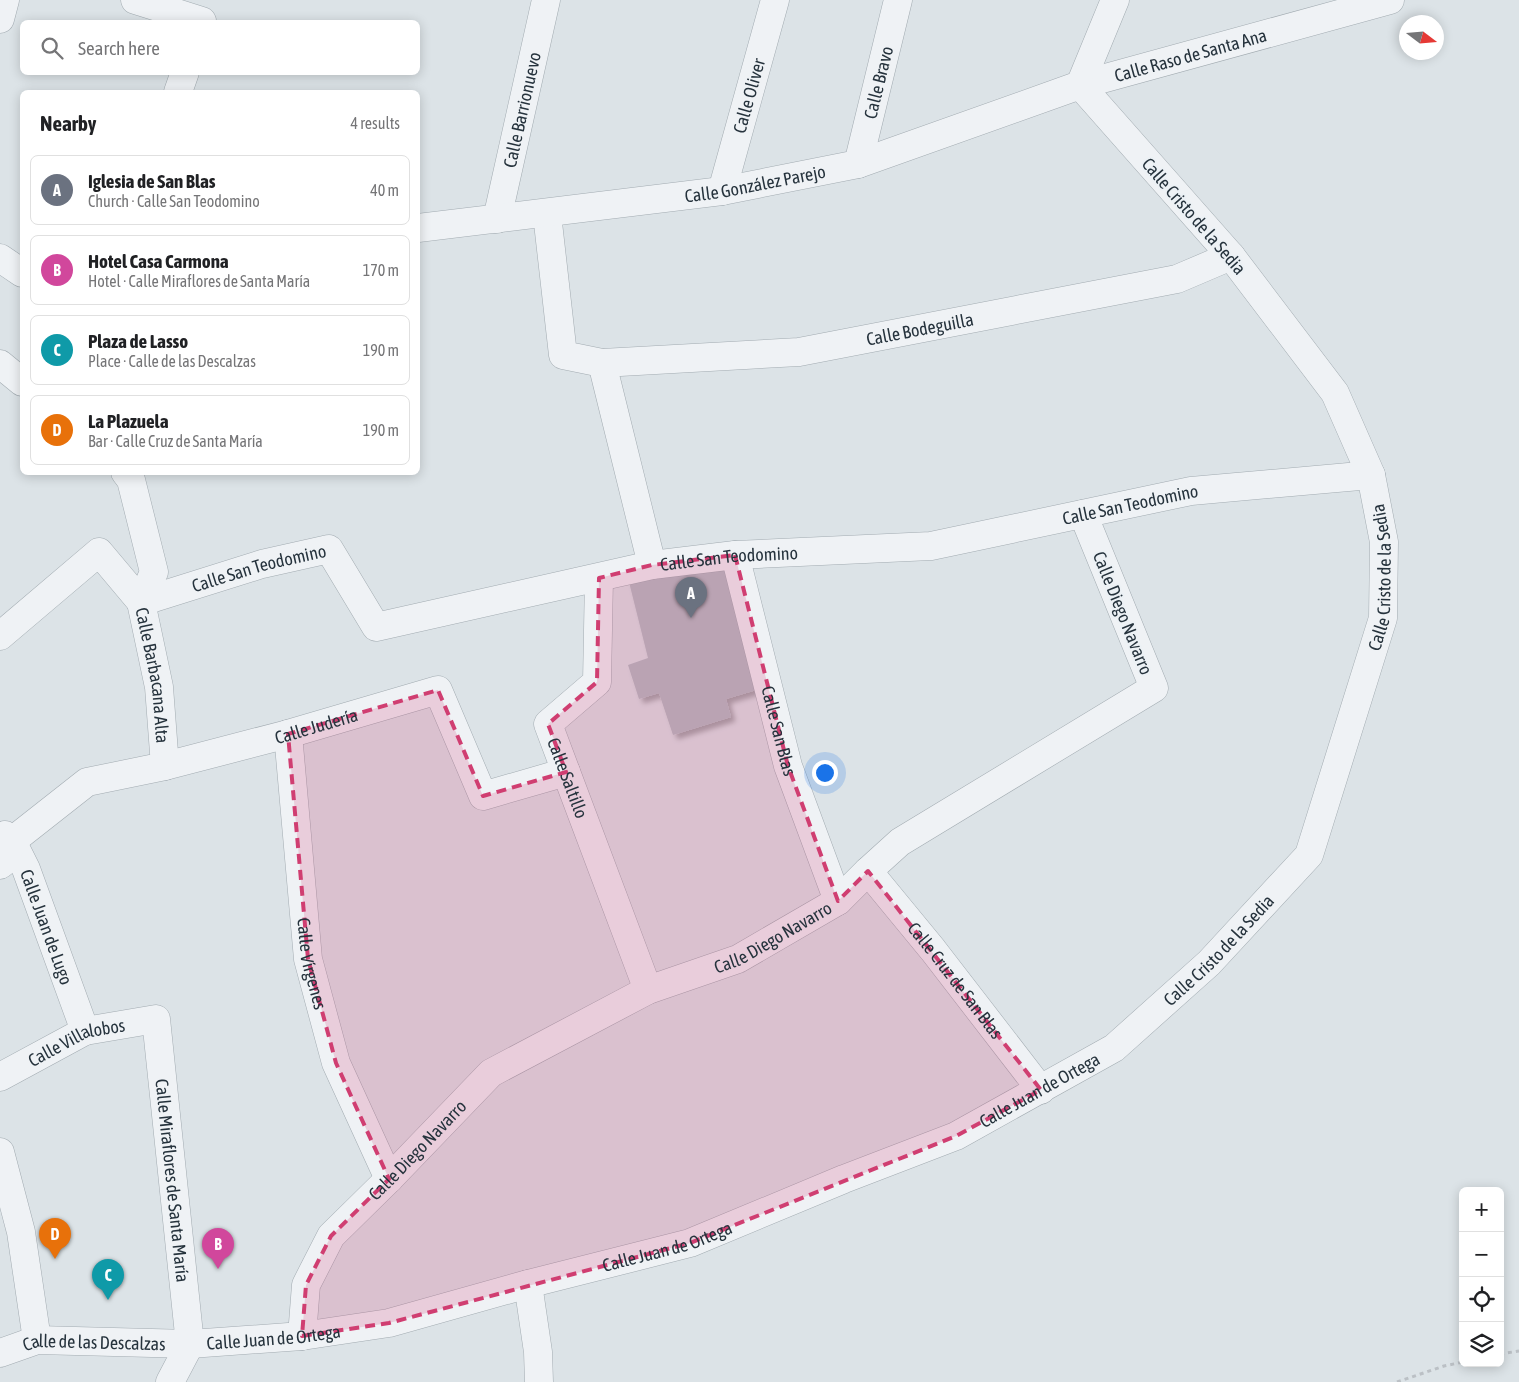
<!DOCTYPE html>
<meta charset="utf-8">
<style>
body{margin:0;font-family:"Asap Condensed",sans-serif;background:#f2f2f2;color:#202124}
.controls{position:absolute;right:15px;bottom:15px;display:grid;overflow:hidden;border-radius:8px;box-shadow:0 2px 12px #0003}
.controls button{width:45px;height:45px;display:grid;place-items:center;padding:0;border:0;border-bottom:1px solid #e0e0e0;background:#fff;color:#202124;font:25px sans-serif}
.compass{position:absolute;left:1399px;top:15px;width:45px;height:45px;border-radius:50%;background:#fff;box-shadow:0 2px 12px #0003;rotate:106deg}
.you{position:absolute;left:824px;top:772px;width:18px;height:18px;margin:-12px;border:4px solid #fff;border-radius:50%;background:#1a73e8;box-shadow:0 0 0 8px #1a73e833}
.badge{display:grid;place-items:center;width:32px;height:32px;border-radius:50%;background:#2563eb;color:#fff;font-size:16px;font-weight:700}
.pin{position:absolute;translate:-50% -41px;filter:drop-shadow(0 1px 2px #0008)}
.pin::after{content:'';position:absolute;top:26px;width:18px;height:15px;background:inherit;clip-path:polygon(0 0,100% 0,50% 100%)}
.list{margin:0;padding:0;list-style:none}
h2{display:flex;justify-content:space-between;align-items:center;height:65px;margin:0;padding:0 20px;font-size:21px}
h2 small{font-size:16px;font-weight:400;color:#757577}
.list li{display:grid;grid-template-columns:32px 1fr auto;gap:15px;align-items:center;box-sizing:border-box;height:70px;margin:0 10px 10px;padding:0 10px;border:1px solid #e0e0e0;border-radius:8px}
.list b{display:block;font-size:19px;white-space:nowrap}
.list p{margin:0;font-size:16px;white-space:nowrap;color:#757577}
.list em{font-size:16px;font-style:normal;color:#757577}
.icon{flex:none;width:28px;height:28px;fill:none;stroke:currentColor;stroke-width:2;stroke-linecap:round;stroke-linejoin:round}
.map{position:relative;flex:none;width:1519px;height:1382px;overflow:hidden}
.search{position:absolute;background:#fff;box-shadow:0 2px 12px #0003;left:20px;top:20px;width:400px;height:55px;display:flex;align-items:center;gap:12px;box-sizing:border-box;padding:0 18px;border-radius:8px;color:#757577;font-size:19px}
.panel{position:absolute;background:#fff;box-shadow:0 2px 12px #0003;left:20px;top:90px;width:400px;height:385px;border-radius:8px}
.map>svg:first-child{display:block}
.building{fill:#b4bdc4;filter:url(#shadow)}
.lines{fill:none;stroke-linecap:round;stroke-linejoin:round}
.minor-casing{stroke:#a2abb1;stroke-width:29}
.path{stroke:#bbc0c5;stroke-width:3;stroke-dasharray:4 4;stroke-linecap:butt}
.minor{stroke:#eff2f5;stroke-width:28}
.marked{fill:#d03e71;fill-opacity:0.2;stroke:#d03e71;stroke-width:4;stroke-dasharray:10 6;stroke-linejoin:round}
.labels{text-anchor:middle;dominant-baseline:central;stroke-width:4;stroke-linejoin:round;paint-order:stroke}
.street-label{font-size:18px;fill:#26333d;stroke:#ecf1f5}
</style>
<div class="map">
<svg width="1519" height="1382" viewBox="0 0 1519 1382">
<defs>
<filter id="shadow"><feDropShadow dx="4.5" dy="4.5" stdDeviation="2.5" flood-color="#0004"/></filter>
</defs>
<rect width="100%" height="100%" fill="#dce3e7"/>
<path class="building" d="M728 561 763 688 726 699 731 717 673 735 659 693 639 699 628 665 648 658 628 578Z"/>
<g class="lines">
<defs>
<g id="minor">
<path d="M135 0 202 21"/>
<path d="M0 19 5 0"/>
<path d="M1080 85 1115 0"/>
<path d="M178 92 185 72"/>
<path id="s1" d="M858 164 898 0"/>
<path id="s2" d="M722 191 775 0"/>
<path id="s3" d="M547 214 563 355 602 363 799 352 1177 279 1231 256"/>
<path id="s4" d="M497 219 546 0"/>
<path id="s5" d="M418 228 722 191 858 164 1080 85 1390 0"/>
<path d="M0 258 22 273"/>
<path d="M602 363 652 565"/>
<path d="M0 364 22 382"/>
<path id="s6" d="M125 472 131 480 154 572 141 602 159 687 165 766"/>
<path id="s7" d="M735 555 788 766 838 901"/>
<path id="s8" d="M599 578 597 682 548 724 648 990"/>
<path id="s9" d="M0 636 99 552 141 602 262 564 329 549 376 627 652 565 735 555 931 546 1191 491 1371 475"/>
<path id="s10" d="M288 734 308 959 336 1063 389 1179"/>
<path id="s11" d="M5 835 12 841 26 869 85 1031"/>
<path id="s12" d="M0 865 5 861 12 841 87 782 165 766 288 734 438 690 483 796 566 772"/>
<path id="s13" d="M868 871 933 950 1041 1090"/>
<path id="s14" d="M0 1077 85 1031 156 1019 190 1344"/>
<path d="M0 1152 21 1232 37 1340"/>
<path d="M528 1284 538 1352 539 1382"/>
<path id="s15" d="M302 1336 306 1285 331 1236 389 1179 491 1073 648 990 738 959 838 901 868 871 900 842 1154 688 1083 514"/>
<path id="s16" d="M0 1353 37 1340 190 1344 302 1336 389 1323 528 1284 690 1243 844 1179 956 1136 1114 1048 1209 963 1309 855 1383 618 1384 542 1371 475 1335 393 1231 256 1080 85"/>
<path d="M170 1382 190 1344"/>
</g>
</defs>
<use href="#minor" class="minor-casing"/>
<path class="path" d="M1500 1354 1519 1351
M1397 1382 1444 1366 1463 1362"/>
<use href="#minor" class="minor"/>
</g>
<path class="marked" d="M735 555 788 766 838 901 868 871 1041 1090 956 1136 690 1243 389 1323 302 1336 306 1285 331 1236 389 1179 336 1063 308 959 288 734 438 690 483 796 566 772 548 724 597 682 599 578 652 565Z"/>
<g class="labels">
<g class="street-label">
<text stroke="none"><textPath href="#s5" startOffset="795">Calle Raso de Santa Ana</textPath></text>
<text stroke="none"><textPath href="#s1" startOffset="84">Calle Bravo</textPath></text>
<text stroke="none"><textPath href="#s2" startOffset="99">Calle Oliver</textPath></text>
<text stroke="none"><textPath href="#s4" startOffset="112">Calle Barrionuevo</textPath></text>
<text stroke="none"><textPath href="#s5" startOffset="340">Calle González Parejo</textPath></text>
<text transform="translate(1194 216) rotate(49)">Calle Cristo de la Sedia</text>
<text stroke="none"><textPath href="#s3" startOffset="502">Calle Bodeguilla</textPath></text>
<text stroke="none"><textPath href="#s9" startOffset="1248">Calle San Teodomino</textPath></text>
<text stroke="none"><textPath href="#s9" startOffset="842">Calle San Teodomino</textPath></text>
<text stroke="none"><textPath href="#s9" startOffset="318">Calle San Teodomino</textPath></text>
<text stroke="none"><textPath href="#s16" startOffset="1735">Calle Cristo de la Sedia</textPath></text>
<text transform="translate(1123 613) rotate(68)">Calle Diego Navarro</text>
<text stroke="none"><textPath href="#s6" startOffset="212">Calle Barbacana Alta</textPath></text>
<text stroke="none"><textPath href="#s12" startOffset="359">Calle Judería</textPath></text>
<text stroke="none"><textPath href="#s7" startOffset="181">Calle San Blas</textPath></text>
<text stroke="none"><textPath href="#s8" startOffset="226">Calle Saltillo</textPath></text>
<text stroke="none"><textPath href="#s11" startOffset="102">Calle Juan de Lugo</textPath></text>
<text stroke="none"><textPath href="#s15" startOffset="648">Calle Diego Navarro</textPath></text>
<text stroke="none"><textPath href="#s16" startOffset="1315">Calle Cristo de la Sedia</textPath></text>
<text stroke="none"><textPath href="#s10" startOffset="231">Calle Vírgenes</textPath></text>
<text stroke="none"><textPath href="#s13" startOffset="140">Calle Cruz de San Blas</textPath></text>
<text stroke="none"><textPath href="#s14" startOffset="85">Calle Villalobos</textPath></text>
<text stroke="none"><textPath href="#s16" startOffset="1086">Calle Juan de Ortega</textPath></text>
<text stroke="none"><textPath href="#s15" startOffset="228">Calle Diego Navarro</textPath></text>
<text stroke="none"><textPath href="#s14" startOffset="331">Calle Miraflores de Santa María</textPath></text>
<text stroke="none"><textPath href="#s16" startOffset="681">Calle Juan de Ortega</textPath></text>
<text stroke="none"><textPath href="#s16" startOffset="276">Calle Juan de Ortega</textPath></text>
<text stroke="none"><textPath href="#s16" startOffset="96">Calle de las Descalzas</textPath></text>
</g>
</g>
</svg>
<div class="controls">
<button>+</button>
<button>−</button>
<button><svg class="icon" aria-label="locate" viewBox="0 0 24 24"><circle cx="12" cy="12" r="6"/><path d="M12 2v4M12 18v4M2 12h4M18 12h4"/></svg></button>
<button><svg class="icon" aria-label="layers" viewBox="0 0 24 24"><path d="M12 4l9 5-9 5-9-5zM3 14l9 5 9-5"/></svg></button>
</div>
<svg class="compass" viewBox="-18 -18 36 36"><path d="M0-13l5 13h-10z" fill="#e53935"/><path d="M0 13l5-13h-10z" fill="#757577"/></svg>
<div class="you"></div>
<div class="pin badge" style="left:691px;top:618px;background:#6b7280">A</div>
<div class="pin badge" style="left:218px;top:1269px;background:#d1479c">B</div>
<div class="pin badge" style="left:108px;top:1300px;background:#0f9aa8">C</div>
<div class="pin badge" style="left:55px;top:1259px;background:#e8710a">D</div>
<div class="search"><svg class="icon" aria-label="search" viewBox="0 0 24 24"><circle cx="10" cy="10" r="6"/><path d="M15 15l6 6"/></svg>Search here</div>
<section class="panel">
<h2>Nearby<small>4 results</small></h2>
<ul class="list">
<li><span class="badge" style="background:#6b7280">A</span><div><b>Iglesia de San Blas</b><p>Church · Calle San Teodomino</p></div><em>40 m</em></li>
<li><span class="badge" style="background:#d1479c">B</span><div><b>Hotel Casa Carmona</b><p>Hotel · Calle Miraflores de Santa María</p></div><em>170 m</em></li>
<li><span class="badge" style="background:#0f9aa8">C</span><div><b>Plaza de Lasso</b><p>Place · Calle de las Descalzas</p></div><em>190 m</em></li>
<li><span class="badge" style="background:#e8710a">D</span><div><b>La Plazuela</b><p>Bar · Calle Cruz de Santa María</p></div><em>190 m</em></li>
</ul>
</section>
</div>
